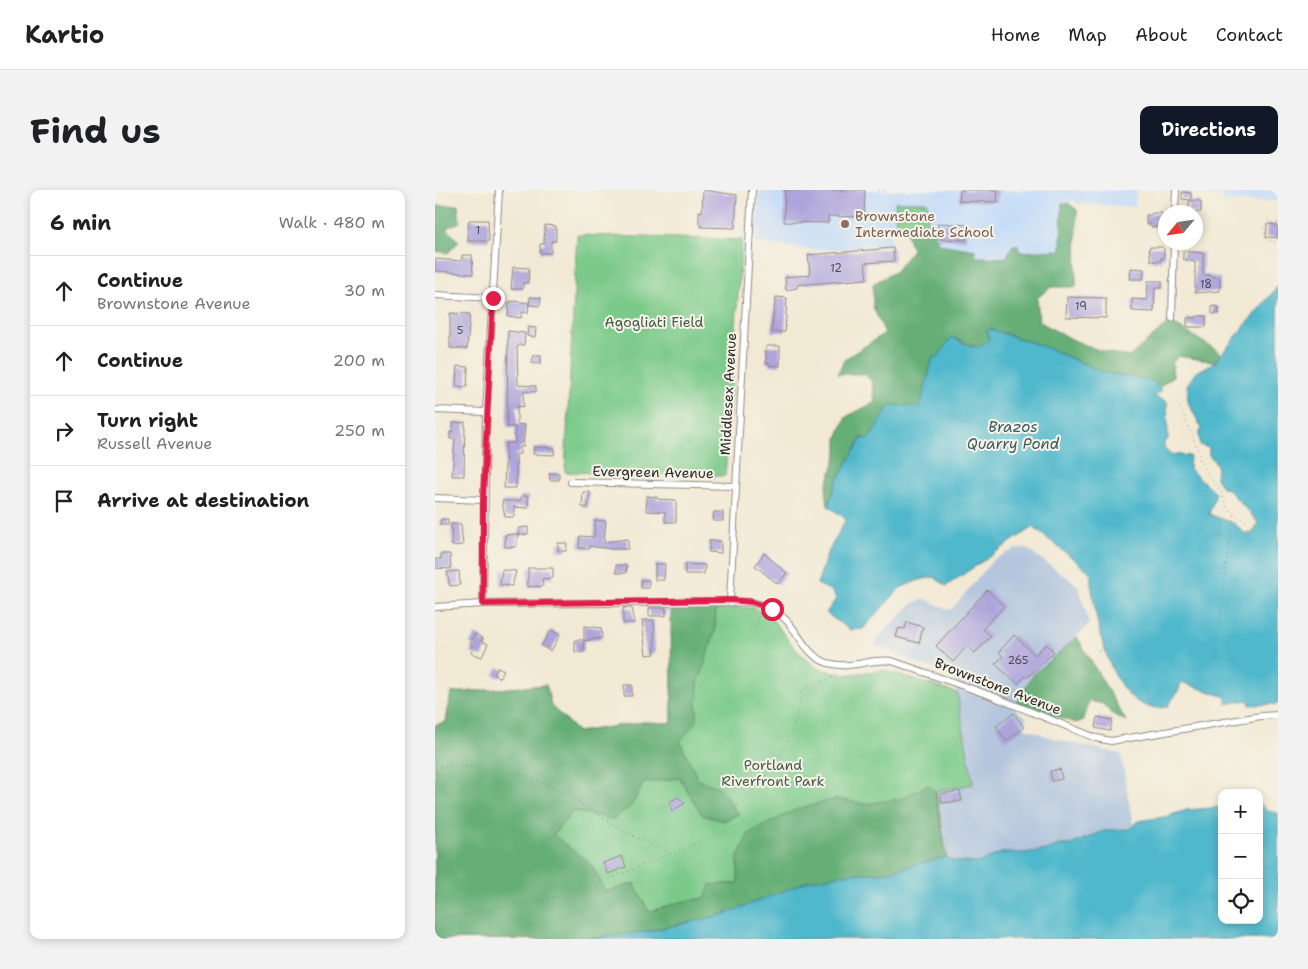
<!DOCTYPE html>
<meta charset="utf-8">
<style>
body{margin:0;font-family:"Shantell Sans",sans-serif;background:#f2f2f2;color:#202124}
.controls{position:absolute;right:15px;bottom:15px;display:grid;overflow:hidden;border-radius:10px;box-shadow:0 2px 8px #0003}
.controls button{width:45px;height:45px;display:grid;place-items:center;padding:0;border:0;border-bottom:1px solid #e0e0e0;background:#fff;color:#202124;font:25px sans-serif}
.compass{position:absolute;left:723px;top:15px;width:45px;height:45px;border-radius:50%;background:#fff;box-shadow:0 2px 8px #0003;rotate:241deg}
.stop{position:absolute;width:15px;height:15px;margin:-11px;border:4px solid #e11d48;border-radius:50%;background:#fff}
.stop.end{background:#e11d48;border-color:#fff;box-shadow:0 1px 5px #0008}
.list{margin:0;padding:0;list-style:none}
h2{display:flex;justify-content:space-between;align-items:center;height:65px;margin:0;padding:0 20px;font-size:21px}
h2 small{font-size:16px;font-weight:400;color:#757577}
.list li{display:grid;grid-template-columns:32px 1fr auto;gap:15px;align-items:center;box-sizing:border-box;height:70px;padding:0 20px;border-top:1px solid #e0e0e0}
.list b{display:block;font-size:19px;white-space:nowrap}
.list p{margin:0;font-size:16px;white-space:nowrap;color:#757577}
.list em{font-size:16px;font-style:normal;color:#757577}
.icon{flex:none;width:28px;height:28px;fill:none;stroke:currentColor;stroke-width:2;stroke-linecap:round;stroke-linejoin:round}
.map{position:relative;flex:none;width:843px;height:749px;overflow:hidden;border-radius:10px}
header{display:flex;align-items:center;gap:30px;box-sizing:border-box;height:70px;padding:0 25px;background:#fff;border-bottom:1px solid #e0e0e0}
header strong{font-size:24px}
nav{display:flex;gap:28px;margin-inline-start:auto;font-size:18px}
.intro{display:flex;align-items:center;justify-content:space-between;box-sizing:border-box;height:120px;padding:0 30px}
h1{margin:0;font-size:35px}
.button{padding:12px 22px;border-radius:10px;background:#111827;color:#fff;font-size:18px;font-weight:700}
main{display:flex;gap:30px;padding:0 30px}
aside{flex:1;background:#fff;border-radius:10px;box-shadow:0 2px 8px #0003}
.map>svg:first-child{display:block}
.built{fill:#c6ddf8}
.industrial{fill:#b4c6dd}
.green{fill:#7cca8a;stroke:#547a5a}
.forest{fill:#65ae76;stroke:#486c50}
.water{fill:#4fb8cc;stroke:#3d727c}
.building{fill:#ada4db}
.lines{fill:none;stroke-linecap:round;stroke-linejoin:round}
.minor-casing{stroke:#8e8a80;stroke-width:8}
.path{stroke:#8e8a80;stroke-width:1;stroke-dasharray:1 4;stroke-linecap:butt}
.minor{stroke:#fff;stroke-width:6}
.route{stroke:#e11d48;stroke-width:6}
.education-dot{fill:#8d6e63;stroke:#f7f3e8;stroke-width:2}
.labels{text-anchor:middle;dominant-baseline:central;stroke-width:4;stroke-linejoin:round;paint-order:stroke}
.number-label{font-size:11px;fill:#4c4957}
.education-label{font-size:14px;fill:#785e54;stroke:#f7f3e8;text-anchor:start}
.park-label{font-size:14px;fill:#435b48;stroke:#f7f3e8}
.street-label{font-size:14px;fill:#2b2b2b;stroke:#f7f3e8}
.water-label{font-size:15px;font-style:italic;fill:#385c63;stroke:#f7f3e8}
</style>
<header>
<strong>Kartio</strong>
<nav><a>Home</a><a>Map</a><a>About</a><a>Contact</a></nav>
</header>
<div class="intro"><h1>Find us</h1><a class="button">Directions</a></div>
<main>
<aside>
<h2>6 min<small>Walk · 480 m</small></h2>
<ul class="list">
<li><svg class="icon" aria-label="ahead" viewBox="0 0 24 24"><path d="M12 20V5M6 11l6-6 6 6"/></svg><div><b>Continue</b><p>Brownstone Avenue</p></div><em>30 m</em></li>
<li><svg class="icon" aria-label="ahead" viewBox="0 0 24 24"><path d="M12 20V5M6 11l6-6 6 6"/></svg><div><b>Continue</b></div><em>200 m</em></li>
<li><svg class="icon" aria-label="right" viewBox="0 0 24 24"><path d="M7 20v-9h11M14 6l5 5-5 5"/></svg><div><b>Turn right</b><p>Russell Avenue</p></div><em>250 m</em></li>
<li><svg class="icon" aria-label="arrive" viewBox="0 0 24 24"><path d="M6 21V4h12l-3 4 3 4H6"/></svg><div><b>Arrive at destination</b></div></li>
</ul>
</aside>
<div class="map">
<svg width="843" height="749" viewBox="0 0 843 749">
<rect width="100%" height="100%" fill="#f7f3e8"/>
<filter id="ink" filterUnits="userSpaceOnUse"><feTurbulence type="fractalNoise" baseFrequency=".02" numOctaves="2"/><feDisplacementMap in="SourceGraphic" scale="10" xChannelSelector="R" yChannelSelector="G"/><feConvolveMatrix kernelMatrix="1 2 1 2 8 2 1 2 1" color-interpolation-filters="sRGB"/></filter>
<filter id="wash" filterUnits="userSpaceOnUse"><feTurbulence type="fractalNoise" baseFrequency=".0096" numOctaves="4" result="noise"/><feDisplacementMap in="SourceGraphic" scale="20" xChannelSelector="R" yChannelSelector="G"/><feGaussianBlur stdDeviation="1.12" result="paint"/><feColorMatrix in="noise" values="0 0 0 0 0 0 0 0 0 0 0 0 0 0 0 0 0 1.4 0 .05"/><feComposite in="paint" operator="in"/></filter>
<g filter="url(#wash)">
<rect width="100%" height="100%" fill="#f2e9d4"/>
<path class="built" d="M324 0H702L700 17 642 13 637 9 634 14 628 13 627 60 583 62 571 68 540 67V60L504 54 503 49 484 39 454 44 458 55 379 60 321 53Z
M776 0H843V11L788 12 787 4 776 6Z"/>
<path class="industrial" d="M591 358 644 396 654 434 584 507 580 519 591 527 590 538 620 549 686 564 698 636 669 641 635 655 589 663H566L543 673 518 671 512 669 500 601 538 594 519 488 440 455 445 446 478 413 491 409 513 420 517 419 558 370 580 359Z"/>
<path class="green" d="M460 12H492L493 34 461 35Z
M142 45 307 50 290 286 130 282Z
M236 414 319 418 337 429 361 460 382 478 408 485 448 480 522 503 538 594 501 601 512 669 455 681 364 694 312 717 150 749H0V535L11 532 16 503 111 495 116 516 143 542 208 532 237 533Z"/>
<path class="forest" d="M627 13 634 14 642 20 641 97H616L602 108 604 131C631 148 663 163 694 167L735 132 786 163 780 172 743 166 737 173 738 186 724 198 718 191 670 183 610 157 555 139 552 141 554 148 550 156 544 158 516 147 503 168 498 167 485 218 455 215 434 249 427 248 401 292 393 316 391 298 402 263V248L411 227 440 212 437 192 429 184H402L410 169 450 143 438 117V94L461 81 477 60 471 42 498 39 504 54 540 60V67L571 68 578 55H583L584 62 626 60Z
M23 15 25 32 11 38 24 51 13 63 0 61V16Z
M236 414 281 415 280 441 263 495 262 531 245 551 263 590 283 597 304 624 289 631 267 625 245 588 209 593 196 616 178 629 138 621 118 645 156 674 171 702 199 693 214 722 245 712 270 708 275 695 303 693V666L314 643 362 619 402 609 430 614 465 609 493 595 500 601 512 669 511 667 448 683H418L372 691 334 708 287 725 215 741 150 749H0V535L11 532 16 503 111 495 116 516 143 542 208 532 237 533Z
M642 447 691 531 676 523 668 514 654 511 649 530 641 533 581 514 599 484Z"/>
<path class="water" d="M843 96V514L815 515 813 510 791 514V507L746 492 744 500 732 517C673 529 659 421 655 382L598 337 511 396 499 387 484 390 465 398 428 439 415 440 391 423 401 409 397 401 382 394 392 364 411 329 393 316 401 292 427 248 434 249 455 215 485 217 498 167H503L516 147C530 153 544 165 554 148L552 140 555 139 610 157 670 183 718 191 727 201 719 206 732 212 733 250 729 251V258L736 264 755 266 754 279 781 303 774 324 800 334 810 344 818 343 823 334 821 330 793 299 788 298 781 289 782 275 774 265V258L765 255 764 243 767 239 753 212 752 195 760 183 780 172Z
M824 613 833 621 843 623V749H150L215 741 287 725 376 690 418 683H448L511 667 518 671 543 673 566 663H589L610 660 625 655H635L669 641 695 638 703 631 729 627 752 620 787 617V730H824Z"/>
<g id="blocks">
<path class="building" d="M268 0 302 5 300 38 266 37V34H264V21L267 22Z
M350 0H430L429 27 393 26V33L349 32Z
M525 0H563L562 12 524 11Z
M747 2 756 3V10L747 9Z
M754 11H766V22H754Z
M717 23H727L728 37H716V34H711V25H716Z
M34 30H53L54 51H33Z
M503 33 532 35 531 50 503 49Z
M832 34 842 35 843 48 831 47Z
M110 35 121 36V51H116V63H105V54H109Z
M714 57H727L729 59V68H726V71H716Z
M458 58 459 71 430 73 432 89 362 95V98L351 100 350 87 375 85 373 65Z
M748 61 768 63V84L785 88V101L760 103V72L748 69Z
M27 65H37L38 84 0 81V69L27 71Z
M78 77 94 78 93 93H88V99H76Z
M696 78 709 79 708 89H695Z
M713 91H727V98H720L719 122 697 121V109L712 110Z
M95 107 106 108 105 116 94 115Z
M341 107 352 108 350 142H336Z
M632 107 671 108V128L631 127Z
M79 111 94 113 93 123 87 122 86 128 73 126 74 112Z
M777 116 784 117V124H777Z
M15 123 35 124 32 159 15 158Z
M762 126H771V137H752V128H762Z
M93 137 101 138 100 147 92 146Z
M73 141 90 143 89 155H84L82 158 83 195 101 196V202L89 201 88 217 82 216V234L90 235 88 257H85V264H81V298H69L71 253H80V237H72Z
M331 156H345V176L334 175V173H331Z
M98 165H106V173H97Z
M22 176 33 177 32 197 21 196Z
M30 232 29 286H17L20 249H15V242H18V233Z
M99 257 120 258 119 265 98 264Z
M114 283H124V290H115Z
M148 302H155L153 318 147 317Z
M86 306H93V318L79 317V327H70L67 311H85Z
M212 306 222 307V309L241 310V332H230V322L211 321Z
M279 322H288V331H278Z
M6 329H13V335H5Z
M160 330 171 331 169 352 193 349V359H176L154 356V359L144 358 145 346 159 347Z
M16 334H26L28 355 17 356Z
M93 337V344L84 345V338Z
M83 344 81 357H70V345Z
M274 351H286V363L274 362Z
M123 353H132L131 361H123Z
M329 363 352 383 343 394 320 376Z
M6 364H15L16 379 0 378V369H6Z
M220 374H230L229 390H220Z
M250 374 270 375 269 384H250Z
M181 375H192L191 383H181Z
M93 378H118V388L107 389 108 396 93 397Z
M67 380 81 381 77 396 65 395Z
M24 381 25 395 15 396 12 382Z
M206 390H214V398H206Z
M552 400 569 416 548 439 556 446 540 463 532 456 518 472 501 456Z
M188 418H197L200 433H188Z
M214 418H231V426H214Z
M207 430H219L220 464 211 465Z
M472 432 488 437 484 453 461 447 464 438 470 439Z
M149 436 166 438 167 448 149 451Z
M116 440 125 445 116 461 106 456Z
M40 444 48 448 46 451 53 454 47 467 36 463 39 456 35 454Z
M579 445 600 465 611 454 619 462 592 488 590 486 583 494 560 474 568 466 564 462Z
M140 450H149V462H140Z
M63 477 69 480 65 488 59 485Z
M189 495H197V506H189Z
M579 523 589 538 571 551 561 536Z
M662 527 677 530 675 541 660 538Z
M625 579 627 589 617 591 615 581Z
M525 601 527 611 507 613 506 604Z
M243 607 250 613 237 621 235 612Z
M187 666 191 677 173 684 168 673Z"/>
</g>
</g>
<g filter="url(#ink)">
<use href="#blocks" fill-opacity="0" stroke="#8e8a80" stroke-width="1"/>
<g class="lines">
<defs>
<path id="minor" d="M740 22 741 0
M0 105 57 108
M737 128 739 52
M0 220 51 222
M136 292 300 296
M0 308 49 310
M295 410 317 0
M48 414 51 222 64 0
M0 417 48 414 317 412C329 416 341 420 351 430 365 444 371 466 393 473 416 480 435 468 457 471L557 506 661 548 676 551 826 526 843 525"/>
</defs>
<use href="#minor" class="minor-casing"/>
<path class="path" d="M439 0 454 1
M843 33H837L833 30 829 36 831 49 843 53
M743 213 761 254 765 270 773 285 786 301 792 318 843 356
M771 306V293
M799 325 790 380 781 470 802 473
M783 347 790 348 785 347 789 330
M315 438 323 434V427L327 424
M673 446 676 460
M775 456 782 457
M663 461 701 456
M711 499 715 516
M0 577H38L92 585 147 614 192 643 236 664
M0 730 137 704 304 636 310 632 299 619C335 587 360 551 366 503 375 491 393 494 402 483"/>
<use href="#minor" class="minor"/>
</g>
</g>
<g class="lines" filter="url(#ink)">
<path class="route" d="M58 108 48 310V414L296 410 317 412 337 419"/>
</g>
<circle class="education-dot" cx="410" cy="34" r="5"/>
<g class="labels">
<g class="number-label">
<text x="43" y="40">1</text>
<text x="401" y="78">12</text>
<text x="771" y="94">18</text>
<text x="646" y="116">19</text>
<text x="25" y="140">5</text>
<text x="583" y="470">265</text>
</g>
<g class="education-label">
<text x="420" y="26">Brownstone<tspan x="420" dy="16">Intermediate School</tspan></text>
</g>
<g class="park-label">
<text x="219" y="132">Agogliati Field</text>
<text x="338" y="575">Portland<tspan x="338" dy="16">Riverfront Park</tspan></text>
</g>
<g class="street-label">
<text transform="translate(293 204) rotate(-87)">Middlesex Avenue</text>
<text transform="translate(218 282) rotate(1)">Evergreen Avenue</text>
<text transform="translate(563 496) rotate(21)">Brownstone Avenue</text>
</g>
<g class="water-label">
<text x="578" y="237">Brazos<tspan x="578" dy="17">Quarry Pond</tspan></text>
</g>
</g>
</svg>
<div class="controls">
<button>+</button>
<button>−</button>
<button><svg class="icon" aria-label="locate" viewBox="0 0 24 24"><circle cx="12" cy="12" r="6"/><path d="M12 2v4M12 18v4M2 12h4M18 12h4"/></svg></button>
</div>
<svg class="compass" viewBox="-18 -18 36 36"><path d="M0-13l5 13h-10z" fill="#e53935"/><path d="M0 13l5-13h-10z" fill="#757577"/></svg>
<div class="stop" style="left:337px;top:419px"></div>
<div class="stop end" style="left:58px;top:108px"></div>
</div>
</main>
